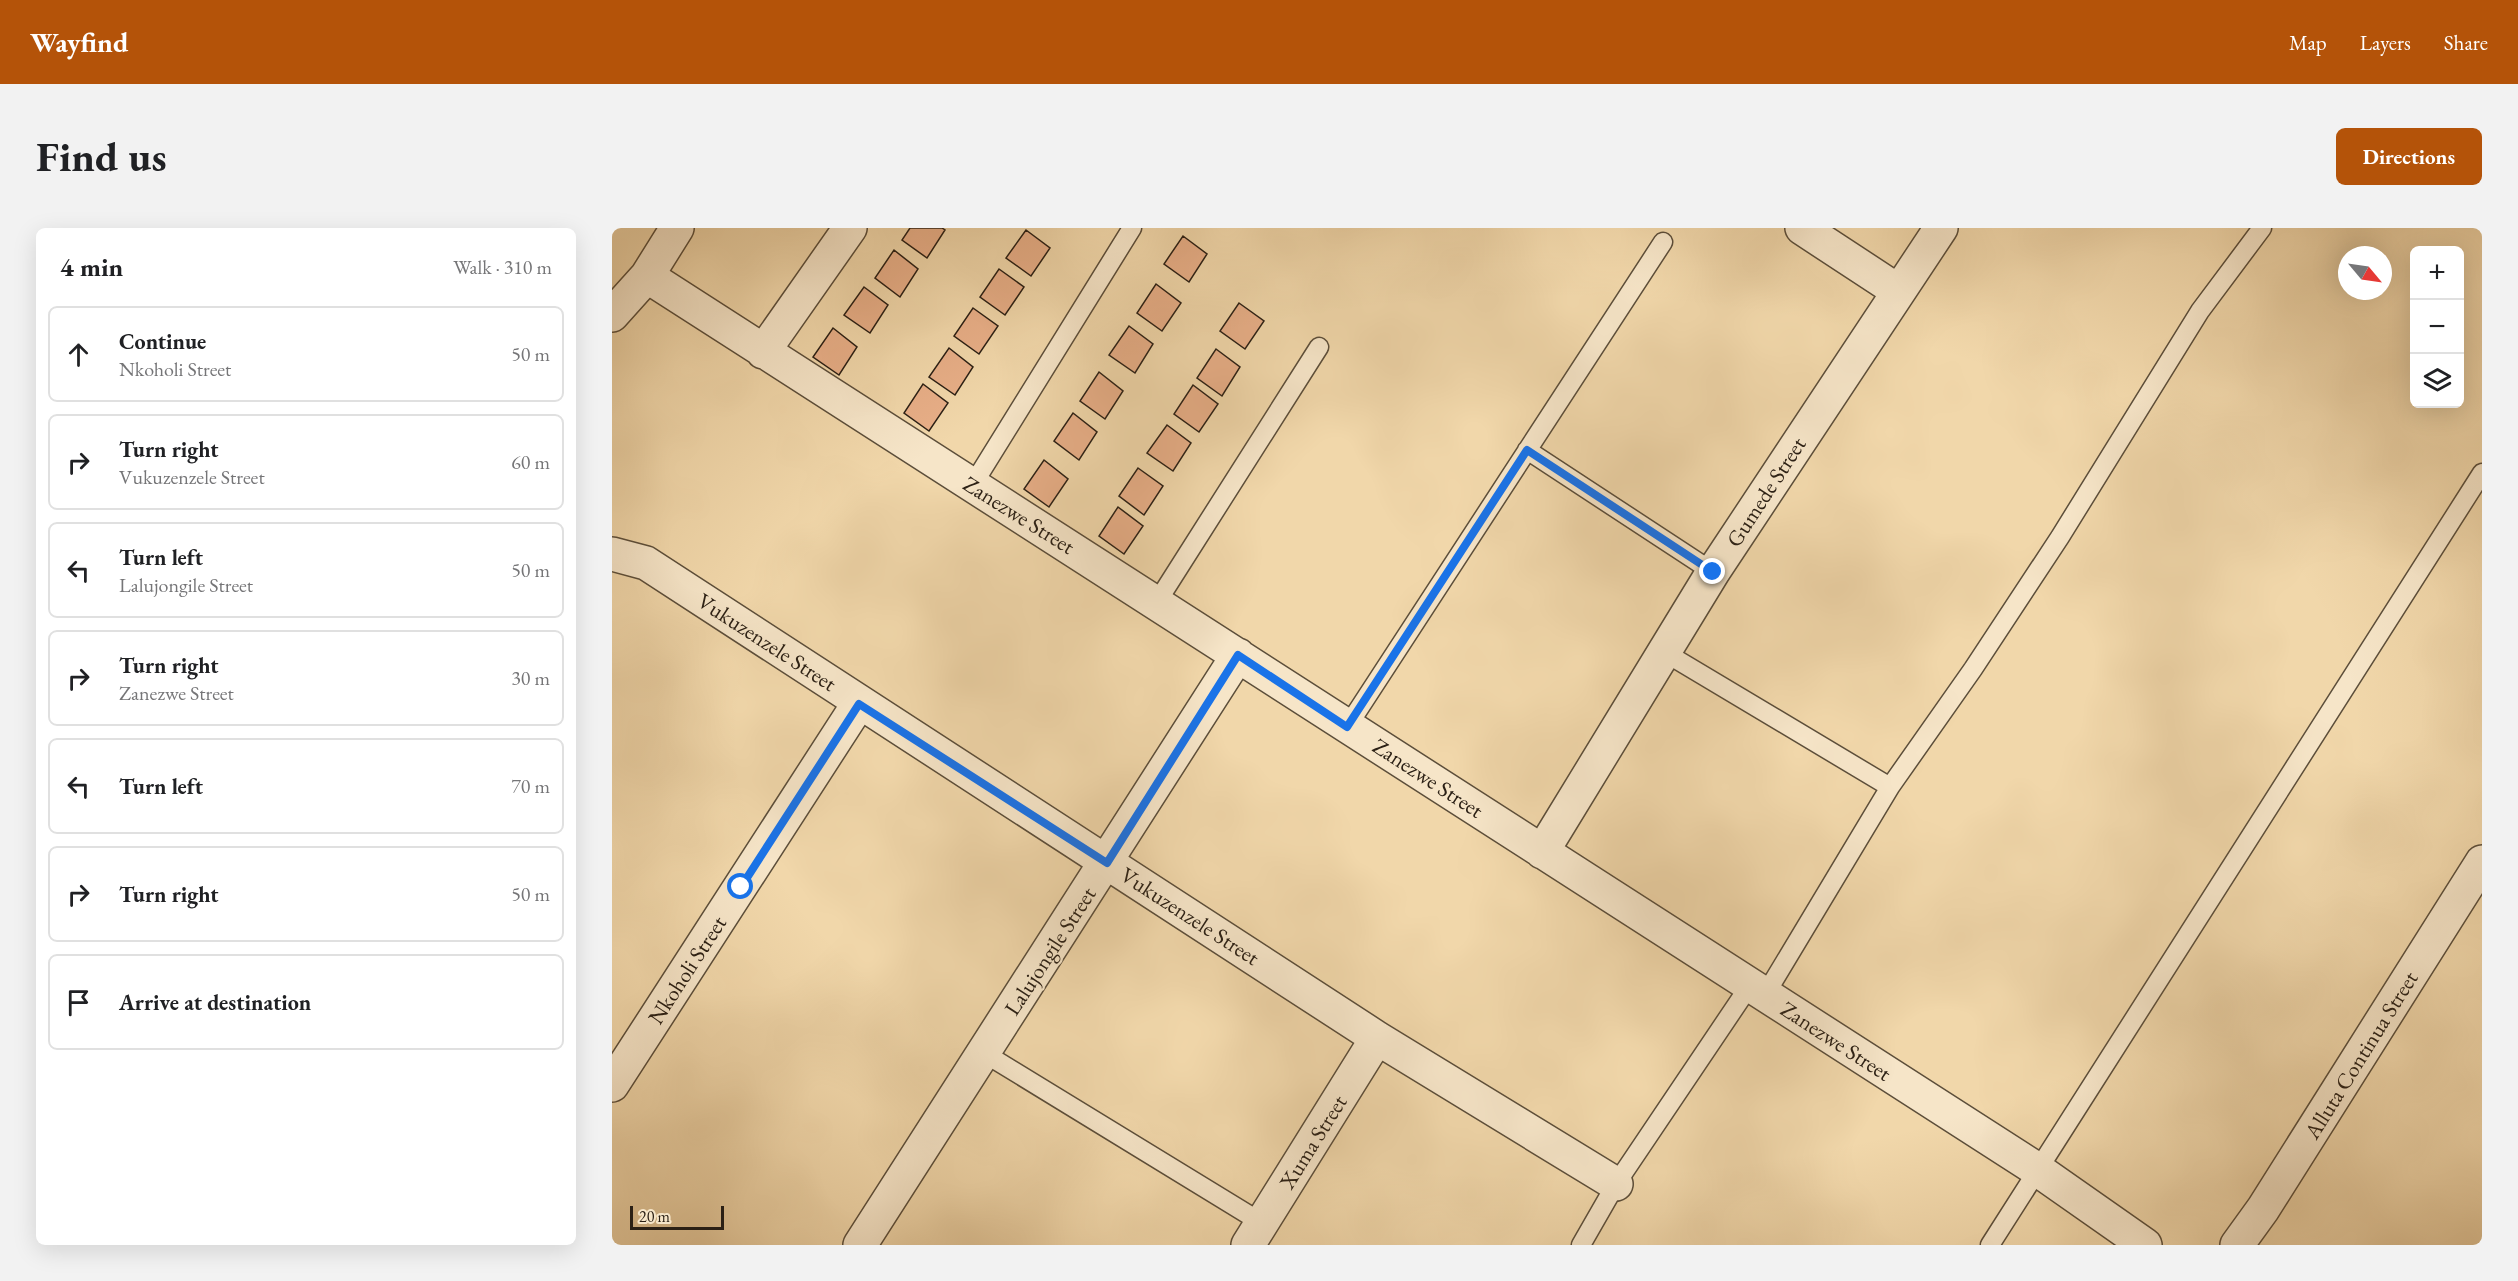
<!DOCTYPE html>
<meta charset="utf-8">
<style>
body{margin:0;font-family:"EB Garamond",serif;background:#f2f2f2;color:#202124}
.controls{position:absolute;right:18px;top:18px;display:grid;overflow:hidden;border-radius:9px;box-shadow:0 6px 24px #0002}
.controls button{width:54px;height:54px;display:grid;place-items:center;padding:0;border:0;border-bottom:2px solid #e0e0e0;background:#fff;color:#202124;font:30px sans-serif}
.compass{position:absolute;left:1726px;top:18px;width:54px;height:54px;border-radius:50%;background:#fff;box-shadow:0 6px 24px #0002;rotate:119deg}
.scale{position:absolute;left:18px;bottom:15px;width:94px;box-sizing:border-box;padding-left:6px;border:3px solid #2b2015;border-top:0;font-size:16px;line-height:21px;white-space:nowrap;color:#2b2015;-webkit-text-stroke:4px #f6e5c8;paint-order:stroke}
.stop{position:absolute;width:18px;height:18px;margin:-14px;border:4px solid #1a73e8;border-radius:50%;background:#fff}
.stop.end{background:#1a73e8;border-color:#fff;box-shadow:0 2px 6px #0008}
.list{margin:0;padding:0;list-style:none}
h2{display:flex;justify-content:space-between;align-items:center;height:78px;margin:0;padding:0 24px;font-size:26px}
h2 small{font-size:20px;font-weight:400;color:#757577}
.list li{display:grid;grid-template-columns:39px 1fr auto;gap:18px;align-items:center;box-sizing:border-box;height:96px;margin:0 12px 12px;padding:0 12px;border:2px solid #e0e0e0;border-radius:9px}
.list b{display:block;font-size:22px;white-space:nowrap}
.list p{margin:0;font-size:20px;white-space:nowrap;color:#757577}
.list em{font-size:20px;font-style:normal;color:#757577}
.icon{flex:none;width:33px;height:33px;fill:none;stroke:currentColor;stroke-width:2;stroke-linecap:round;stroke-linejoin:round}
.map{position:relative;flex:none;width:1870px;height:1017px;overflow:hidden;border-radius:9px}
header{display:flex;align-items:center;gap:36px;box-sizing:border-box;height:84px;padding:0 30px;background:#b45309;color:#fff}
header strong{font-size:28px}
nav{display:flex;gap:33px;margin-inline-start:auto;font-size:21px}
.intro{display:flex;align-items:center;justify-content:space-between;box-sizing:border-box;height:144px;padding:0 36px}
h1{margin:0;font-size:42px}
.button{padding:15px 27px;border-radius:9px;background:#b45309;color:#fff;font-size:21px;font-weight:700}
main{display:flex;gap:36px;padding:0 36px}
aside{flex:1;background:#fff;border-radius:9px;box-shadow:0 6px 24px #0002}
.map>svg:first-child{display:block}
.building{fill:#e8af88;stroke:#2b2015;stroke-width:1.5}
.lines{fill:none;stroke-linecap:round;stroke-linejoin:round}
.service-casing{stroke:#5c4e3a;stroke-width:21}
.minor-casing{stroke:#5c4e3a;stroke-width:36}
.service{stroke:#f6e5c8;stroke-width:18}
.minor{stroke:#f6e5c8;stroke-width:33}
.route{stroke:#1a73e8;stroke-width:8}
.labels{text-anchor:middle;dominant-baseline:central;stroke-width:4.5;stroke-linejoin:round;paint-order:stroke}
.street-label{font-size:22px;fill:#2b2015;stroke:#f6e5c8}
</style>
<header>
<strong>Wayfind</strong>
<nav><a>Map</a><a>Layers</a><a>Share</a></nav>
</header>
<div class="intro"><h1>Find us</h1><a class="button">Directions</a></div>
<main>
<aside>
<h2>4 min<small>Walk · 310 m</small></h2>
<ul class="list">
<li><svg class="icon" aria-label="ahead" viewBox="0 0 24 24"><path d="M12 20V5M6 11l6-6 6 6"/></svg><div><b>Continue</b><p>Nkoholi Street</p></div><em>50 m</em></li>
<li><svg class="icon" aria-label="right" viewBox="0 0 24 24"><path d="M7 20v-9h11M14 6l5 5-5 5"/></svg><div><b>Turn right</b><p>Vukuzenzele Street</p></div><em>60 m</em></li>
<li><svg class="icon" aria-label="left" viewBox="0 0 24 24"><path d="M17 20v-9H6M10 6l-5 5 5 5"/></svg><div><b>Turn left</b><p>Lalujongile Street</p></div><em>50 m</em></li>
<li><svg class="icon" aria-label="right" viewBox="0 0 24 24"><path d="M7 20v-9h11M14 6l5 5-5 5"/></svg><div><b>Turn right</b><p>Zanezwe Street</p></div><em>30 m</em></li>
<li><svg class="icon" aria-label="left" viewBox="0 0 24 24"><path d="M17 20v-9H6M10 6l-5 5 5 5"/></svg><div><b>Turn left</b></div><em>70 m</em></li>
<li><svg class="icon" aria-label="right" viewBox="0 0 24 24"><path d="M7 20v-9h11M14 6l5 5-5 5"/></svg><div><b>Turn right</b></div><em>50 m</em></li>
<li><svg class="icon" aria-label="arrive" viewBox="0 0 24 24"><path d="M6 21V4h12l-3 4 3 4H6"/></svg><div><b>Arrive at destination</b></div></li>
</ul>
</aside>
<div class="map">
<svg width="1870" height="1017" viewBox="0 0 1870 1017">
<rect width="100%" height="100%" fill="#f1d7aa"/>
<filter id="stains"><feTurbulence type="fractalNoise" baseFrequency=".00333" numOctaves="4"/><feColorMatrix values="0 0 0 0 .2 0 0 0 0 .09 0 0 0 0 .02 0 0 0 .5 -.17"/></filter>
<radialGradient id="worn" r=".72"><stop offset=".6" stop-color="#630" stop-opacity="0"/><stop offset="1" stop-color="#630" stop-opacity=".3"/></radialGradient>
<path class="building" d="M298 0H330L333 2 315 30 290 12Z
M414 2 438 20 419 48 394 30Z
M571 8 595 26 577 54 552 36Z
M282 22 306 41 288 69 263 50Z
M387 41 412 59 393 87 368 69Z
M544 56 569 75 550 103 525 85Z
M252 59 276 77 258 105 232 87Z
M627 75 652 93 633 121 608 103Z
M361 80 386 98 367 126 342 108Z
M517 98 541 116 523 145 497 127Z
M221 100 245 119 227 147 201 129Z
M337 120 361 139 343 167 317 149Z
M604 121 628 139 610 168 585 150Z
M487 144 511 163 493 191 468 173Z
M311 156 336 175 317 203 292 185Z
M581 157 606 176 587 204 562 186Z
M461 185 485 204 467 232 442 213Z
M555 197 579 215 561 243 535 225Z
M432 232 456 251 437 279 412 261Z
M526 240 551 258 532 287 507 268Z
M506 279 531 298 512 326 487 308Z"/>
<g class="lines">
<defs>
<path id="service" d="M915 222 1101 344
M360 258 520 0
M545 374 707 119
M1052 424 1278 559
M735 499 1051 14
M1153 767 1278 559 1361 441 1448 309 1588 83 1650 0
M372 825 650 995
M969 1017 1004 956 1138 757
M1378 1017 1870 245"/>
<path id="minor" d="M1190 0 1286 63
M35 48 1426 942 1533 1017
M0 87 35 48 65 0
M151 124 238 0
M0 326 34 335 765 810 1004 956
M930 624 1101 344 1329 0
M0 857 247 475
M248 1017 626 427
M636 1017 765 810
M1625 1017 1651 981 1870 634"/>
</defs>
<use href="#service" class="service-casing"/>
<use href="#minor" class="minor-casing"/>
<use href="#service" class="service"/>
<use href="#minor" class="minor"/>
</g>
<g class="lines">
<path class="route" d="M129 659 247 476 495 635 626 427 735 499 915 222 1101 344"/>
</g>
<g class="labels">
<g class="street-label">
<text transform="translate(1154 264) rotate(-57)">Gumede Street</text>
<text transform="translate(407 287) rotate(32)">Zanezwe Street</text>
<text transform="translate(155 414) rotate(33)">Vukuzenzele Street</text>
<text transform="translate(816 550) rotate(33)">Zanezwe Street</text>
<text transform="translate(578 688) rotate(33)">Vukuzenzele Street</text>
<text transform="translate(438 723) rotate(-57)">Lalujongile Street</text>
<text transform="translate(75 742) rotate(-57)">Nkoholi Street</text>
<text transform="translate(1224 813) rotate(33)">Zanezwe Street</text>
<text transform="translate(1749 827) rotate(-58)">Alluta Continua Street</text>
<text transform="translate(701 914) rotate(-58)">Xuma Street</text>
</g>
</g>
<rect width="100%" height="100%" filter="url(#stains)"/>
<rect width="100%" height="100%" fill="url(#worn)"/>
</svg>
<div class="controls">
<button>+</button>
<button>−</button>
<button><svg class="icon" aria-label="layers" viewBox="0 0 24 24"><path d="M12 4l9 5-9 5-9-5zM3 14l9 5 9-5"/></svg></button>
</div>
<svg class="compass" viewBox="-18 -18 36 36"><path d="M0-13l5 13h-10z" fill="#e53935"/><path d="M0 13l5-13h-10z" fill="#757577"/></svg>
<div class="scale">20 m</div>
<div class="stop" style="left:129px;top:659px"></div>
<div class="stop end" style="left:1101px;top:344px"></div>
</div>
</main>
